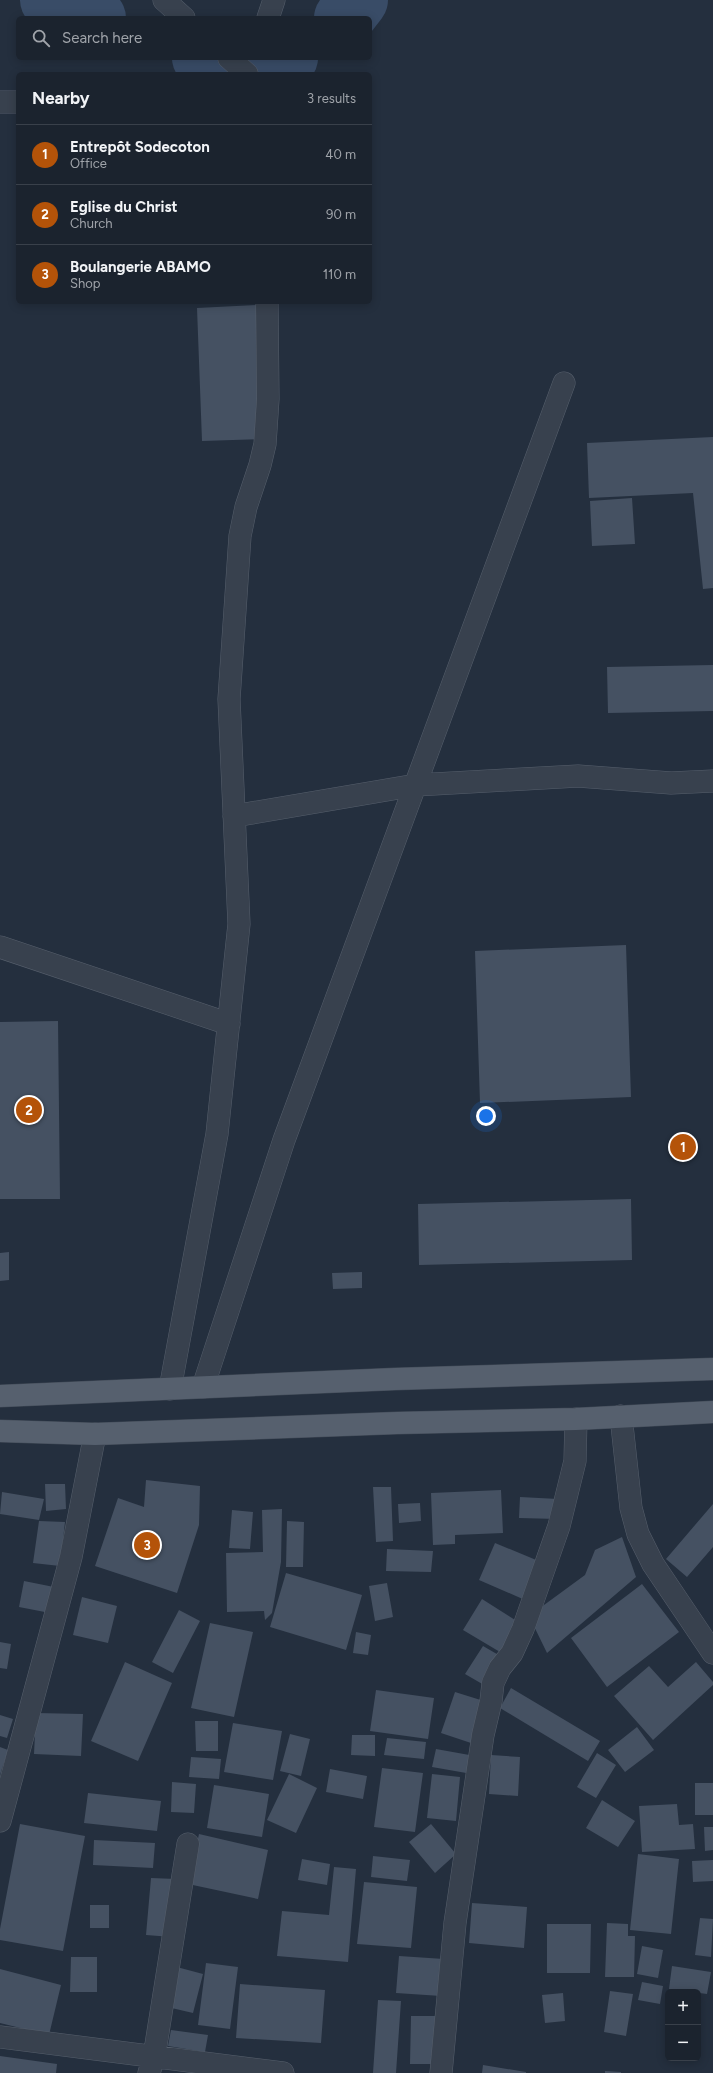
<!DOCTYPE html>
<meta charset="utf-8">
<style>
body{margin:0;font-family:Figtree,sans-serif;background:#242b36;color:#f1f3f6}
.controls{position:absolute;right:12px;bottom:12px;display:grid;overflow:hidden;border-radius:6px;box-shadow:0 2px 10px #0003}
.controls button{width:36px;height:36px;display:grid;place-items:center;padding:0;border:0;border-bottom:1px solid #39404a;background:#1b232e;color:#f1f3f6;font:20px sans-serif}
.you{position:absolute;left:486px;top:1116px;width:14px;height:14px;margin:-10px;border:3px solid #fff;border-radius:50%;background:#1a73e8;box-shadow:0 0 0 6px #1a73e833}
.badge{display:grid;place-items:center;width:26px;height:26px;border-radius:50%;background:#b45309;color:#fff;font-size:13px;font-weight:700}
.pin{position:absolute;translate:-50% -50%;border:2px solid #fff;box-shadow:0 1px 4px #0006}
.list{margin:0;padding:0;list-style:none}
h2{display:flex;justify-content:space-between;align-items:center;height:52px;margin:0;padding:0 16px;font-size:17px}
h2 small{font-size:13px;font-weight:400;color:#a0a4aa}
.list li{display:grid;grid-template-columns:26px 1fr auto;gap:12px;align-items:center;box-sizing:border-box;height:60px;padding:0 16px;border-top:1px solid #39404a}
.list b{display:block;font-size:15px;white-space:nowrap}
.list p{margin:0;font-size:13px;white-space:nowrap;color:#a0a4aa}
.list em{font-size:13px;font-style:normal;color:#a0a4aa}
.icon{flex:none;width:22px;height:22px;fill:none;stroke:currentColor;stroke-width:2;stroke-linecap:round;stroke-linejoin:round}
.map{position:relative;flex:none;width:713px;height:2073px;overflow:hidden}
.search{position:absolute;background:#1b232e;box-shadow:0 2px 10px #0003;left:16px;top:16px;width:356px;height:44px;display:flex;align-items:center;gap:10px;box-sizing:border-box;padding:0 14px;border-radius:6px;color:#a0a4aa;font-size:15px}
.panel{position:absolute;background:#1b232e;box-shadow:0 2px 10px #0003;left:16px;top:72px;width:356px;height:232px;border-radius:6px}
.map>svg:first-child{display:block}
.lines{fill:none;stroke-linecap:round;stroke-linejoin:round}
.river{stroke:#394c67;stroke-width:60}
.building{fill:#455162}
.minor-casing{stroke:#565f6c;stroke-width:23}
.primary-casing{stroke:#414a57;stroke-width:23}
.minor{stroke:#38414e;stroke-width:22}
.primary{stroke:#56606e;stroke-width:22}
</style>
<div class="map">
<svg width="713" height="2073" viewBox="0 0 713 2073">
<rect width="100%" height="100%" fill="#242f3e"/>
<g class="lines">
<path class="river" d="M50 0 96 18
M344 18 358 0
M202 58 223 63 271 70 288 58"/>
</g>
<path class="building" d="M257 305 261 439 202 441 197 308Z
M713 437V588L703 589 693 493 589 498 587 443Z
M632 498 635 544 592 546 590 501Z
M713 665V711L608 713 607 667Z
M626 945 631 1097 480 1103 475 951Z
M58 1021 60 1199H0V1022Z
M631 1199 632 1260 419 1265 418 1204Z
M9 1252V1280L0 1281V1253Z
M362 1272V1288L333 1289 332 1273Z
M146 1480 200 1486 199 1525 177 1593 95 1566 118 1498 144 1507Z
M45 1484H65L66 1509 46 1511Z
M373 1487H391L393 1541 376 1542Z
M501 1490 503 1533 455 1535V1544L433 1545 431 1493Z
M2 1492 44 1499 39 1520 0 1514Z
M520 1497 558 1499 557 1519 519 1518Z
M420 1503 421 1521 399 1523 398 1504Z
M713 1504V1547L687 1577 666 1559Z
M282 1509 281 1562 272 1613 265 1620 264 1611 227 1612 226 1553 263 1552 262 1510Z
M232 1510 253 1512 250 1549 229 1548Z
M39 1521 65 1522 60 1566 33 1563Z
M287 1521 304 1522 303 1567H286Z
M622 1537 636 1577 547 1653 529 1616 585 1575 595 1550Z
M495 1543 541 1562 525 1600 479 1580Z
M387 1549 433 1551 431 1572 386 1571Z
M286 1573 362 1595 346 1650 270 1627Z
M24 1581 54 1587 50 1613 19 1607Z
M387 1583 393 1617 375 1621 369 1586Z
M642 1584 679 1632 607 1687 571 1638Z
M82 1597 117 1606 108 1643 73 1635Z
M482 1599 523 1625 505 1655 463 1630Z
M179 1610 200 1621 173 1673 152 1662Z
M210 1623 253 1632 234 1717 191 1708Z
M356 1632 371 1635 368 1655 353 1653Z
M0 1642 11 1644 7 1669 0 1668Z
M483 1646 502 1657 484 1685 465 1674Z
M125 1662 172 1683 138 1761 91 1741Z
M696 1662 713 1682V1685L653 1740 614 1696 649 1666 668 1687Z
M511 1688 600 1741 588 1761 500 1708Z
M376 1690 434 1698 428 1739 370 1731Z
M455 1692 487 1702 474 1744 441 1733Z
M36 1713 83 1714 81 1756 34 1754Z
M0 1715 13 1719 7 1738 0 1736Z
M195 1721H218V1751H196Z
M233 1723 282 1731 273 1780 224 1772Z
M637 1727 654 1750 625 1772 608 1750Z
M290 1734 310 1739 301 1776 280 1771Z
M352 1735H375V1756L351 1755Z
M387 1738 426 1742 424 1759 384 1755Z
M0 1747 8 1750 0 1775Z
M436 1749 475 1756 472 1774 432 1767Z
M597 1753 616 1765 596 1798 577 1787Z
M491 1755 520 1757 518 1796 489 1794Z
M191 1757 221 1759 219 1779 189 1777Z
M382 1768 423 1773 415 1832 374 1827Z
M330 1769 367 1776 363 1799 326 1792Z
M289 1774 317 1788 296 1833 267 1820Z
M432 1774 460 1777 456 1821 427 1818Z
M172 1782 196 1784 194 1813 171 1812Z
M695 1783H713V1815H695Z
M214 1785 269 1794 262 1837 207 1828Z
M88 1793 161 1801 157 1831 84 1823Z
M602 1800 635 1821 618 1847 586 1828Z
M677 1804 679 1825 693 1824 695 1849 642 1852 639 1806Z
M20 1824 85 1836 63 1951 0 1940V1929Z
M431 1824 456 1854 435 1873 409 1842Z
M704 1827H713V1850L705 1851Z
M199 1834 268 1850 258 1899 188 1884Z
M94 1840 155 1843 153 1868 93 1865Z
M638 1854 679 1859 671 1934 630 1930Z
M373 1856 410 1860 407 1881 371 1877Z
M302 1859 330 1864 327 1885 298 1880Z
M713 1860V1881L693 1882 692 1861Z
M334 1867 356 1869 348 1962 277 1956 282 1911 329 1915Z
M151 1878 176 1879 172 1937 146 1935Z
M364 1882 417 1887 411 1948 357 1944Z
M472 1903 527 1907 524 1948 469 1943Z
M90 1905H109V1928H90Z
M700 1918 713 1919 711 1957 695 1955Z
M607 1923 628 1924V1936H635L634 1977H605Z
M547 1924H591L590 1973H547Z
M642 1946 663 1950 658 1978 637 1974Z
M399 1956 444 1959 441 1996 396 1993Z
M71 1957H97V1992H70Z
M206 1963 238 1967 230 2029 198 2025Z
M173 1966 203 1974 193 2013 163 2006Z
M672 1966 711 1972 707 1994 669 1989Z
M0 1969 61 1985 49 2035 0 2023Z
M642 1982 663 1986 660 2004 638 2000Z
M240 1984 325 1990 321 2043 236 2038Z
M610 1991 633 1994 626 2036 604 2032Z
M563 1993 565 2021 545 2023 542 1995Z
M378 2000 401 2001 396 2073H373Z
M411 2016H440L439 2064H410Z
M171 2030 208 2035 205 2052 168 2046Z
M0 2056 57 2064 56 2073H0Z
M483 2065 526 2072V2073H482Z
M605 2071 621 2072V2073H605Z"/>
<g class="lines">
<defs>
<path id="minor" d="M164 0 184 18
M268 18 274 0
M229 58 247 74
M0 102H18
M234 816 416 785 578 776 671 783 713 781
M0 947 229 1024
M203 1387 284 1140 564 383
M170 1389 217 1134 239 924 229 699 240 536 246 507 260 465 265 444 268 399 267 302
M621 1416 631 1508 638 1534 653 1564 713 1653
M0 1821 71 1557 95 1434
M0 2037 283 2073
M149 2073 154 2057 188 1844
M441 2073 455 1923 483 1735 491 1701 493 1683 500 1668 512 1653 523 1629 559 1526 575 1461 576 1419"/>
<path id="primary" d="M0 1396 395 1379 713 1369
M0 1431 95 1434 397 1423 576 1419 713 1412"/>
</defs>
<use href="#minor" class="minor-casing"/>
<use href="#primary" class="primary-casing"/>
<use href="#minor" class="minor"/>
<use href="#primary" class="primary"/>
</g>
</svg>
<div class="controls">
<button>+</button>
<button>−</button>
</div>
<div class="you"></div>
<div class="pin badge" style="left:683px;top:1147px">1</div>
<div class="pin badge" style="left:29px;top:1110px">2</div>
<div class="pin badge" style="left:147px;top:1545px">3</div>
<div class="search"><svg class="icon" aria-label="search" viewBox="0 0 24 24"><circle cx="10" cy="10" r="6"/><path d="M15 15l6 6"/></svg>Search here</div>
<section class="panel">
<h2>Nearby<small>3 results</small></h2>
<ul class="list">
<li><span class="badge">1</span><div><b>Entrepôt Sodecoton</b><p>Office</p></div><em>40 m</em></li>
<li><span class="badge">2</span><div><b>Eglise du Christ</b><p>Church</p></div><em>90 m</em></li>
<li><span class="badge">3</span><div><b>Boulangerie ABAMO</b><p>Shop</p></div><em>110 m</em></li>
</ul>
</section>
</div>
